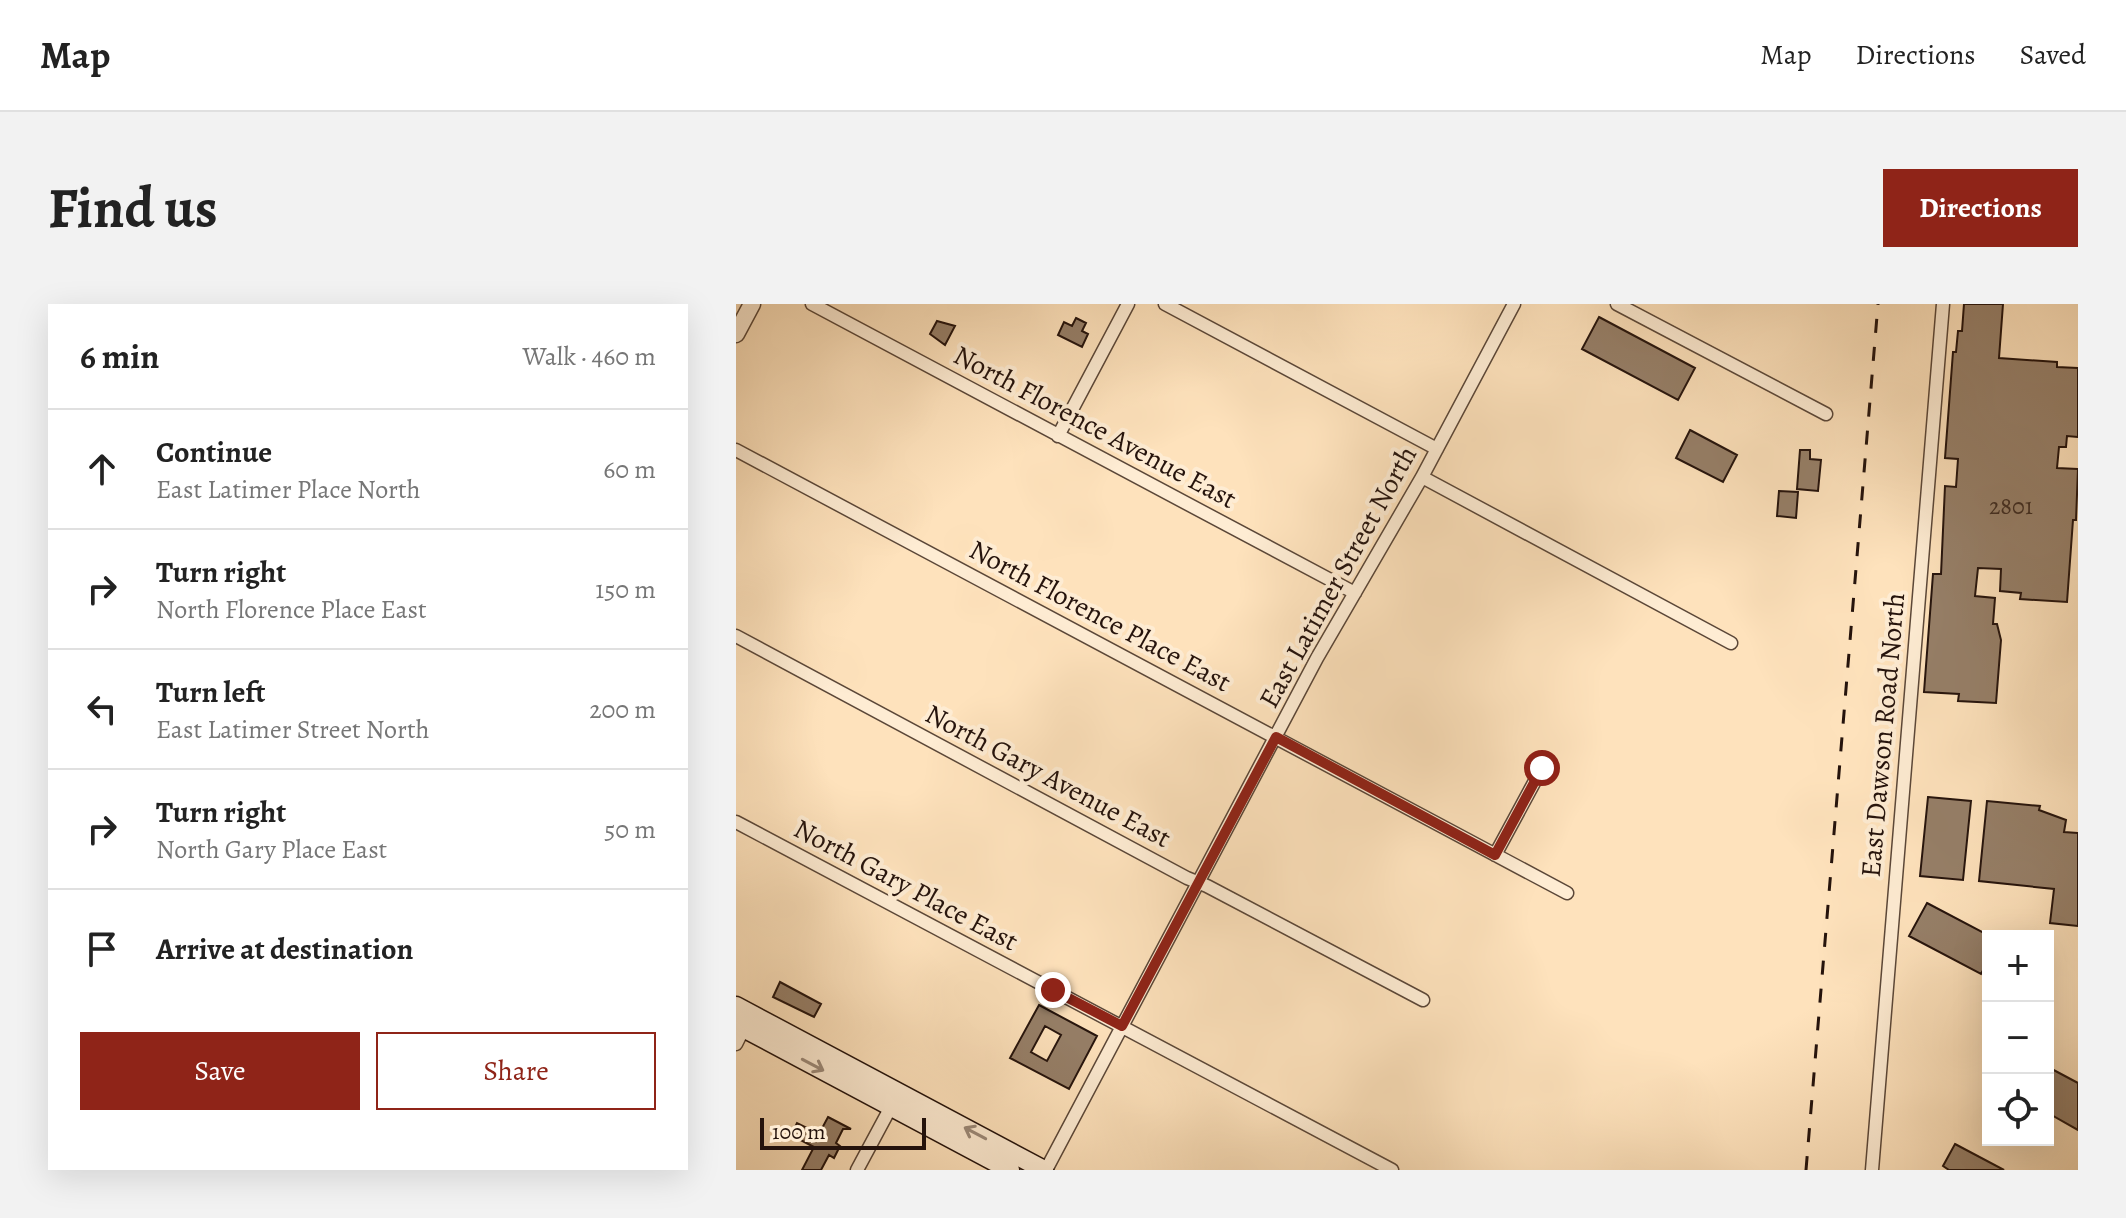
<!DOCTYPE html>
<meta charset="utf-8">
<style>
body{margin:0;font-family:Alegreya,serif;background:#f2f2f2;color:#222}
.controls{position:absolute;right:24px;bottom:24px;display:grid;overflow:hidden;border-radius:0px;box-shadow:0 8px 32px #0002}
.controls button{width:72px;height:72px;display:grid;place-items:center;padding:0;border:0;border-bottom:2px solid #e0e0e0;background:#fff;color:#222;font:40px sans-serif}
.scale{position:absolute;left:24px;bottom:20px;width:166px;box-sizing:border-box;padding-left:8px;border:4px solid #25130c;border-top:0;font-size:22px;line-height:28px;white-space:nowrap;color:#25130c;-webkit-text-stroke:6px #feecd3;paint-order:stroke}
.stop{position:absolute;width:24px;height:24px;margin:-18px;border:6px solid #8f2418;border-radius:50%;background:#fff}
.stop.end{background:#8f2418;border-color:#fff;box-shadow:0 2px 8px #0008}
.list{margin:0;padding:0;list-style:none}
h2{display:flex;justify-content:space-between;align-items:center;height:104px;margin:0;padding:0 32px;font-size:34px}
h2 small{font-size:26px;font-weight:400;color:#767676}
.list li{display:grid;grid-template-columns:52px 1fr auto;gap:24px;align-items:center;box-sizing:border-box;height:120px;padding:0 32px;border-top:2px solid #e0e0e0}
.list b{display:block;font-size:30px;white-space:nowrap}
.list p{margin:0;font-size:26px;white-space:nowrap;color:#767676}
.list em{font-size:26px;font-style:normal;color:#767676}
.actions{display:flex;gap:16px;padding:24px 32px}
.actions a{flex:1;padding:18px 0;border:2px solid #8f2418;border-radius:0px;text-align:center;font-size:28px;color:#8f2418}
.actions .main{background:#8f2418;color:#fff}
.icon{flex:none;width:44px;height:44px;fill:none;stroke:currentColor;stroke-width:2;stroke-linecap:round;stroke-linejoin:round}
.map{position:relative;flex:none;width:1342px;height:866px;overflow:hidden;border-radius:0px}
header{display:flex;align-items:center;gap:48px;box-sizing:border-box;height:112px;padding:0 40px;background:#fff;border-bottom:2px solid #e0e0e0}
header strong{font-size:38px}
nav{display:flex;gap:44px;margin-inline-start:auto;font-size:28px}
.intro{display:flex;align-items:center;justify-content:space-between;box-sizing:border-box;height:192px;padding:0 48px}
h1{margin:0;font-size:56px}
.button{padding:20px 36px;border-radius:0px;background:#8f2418;color:#fff;font-size:28px;font-weight:700}
main{display:flex;gap:48px;padding:0 48px}
aside{flex:1;background:#fff;border-radius:0px;box-shadow:0 8px 32px #0002}
.map>svg:first-child{display:block}
.building{fill:#967f68;stroke:#25130c;stroke-width:2;fill-rule:evenodd}
.lines{fill:none;stroke-linecap:round;stroke-linejoin:round}
.minor-casing{stroke:#5b4738;stroke-width:15}
.tertiary-casing{stroke:#5b4738;stroke-width:19}
.secondary-casing{stroke:#25130c;stroke-width:21}
.minor{stroke:#feecd3;stroke-width:12}
.tertiary{stroke:#feecd3;stroke-width:16}
.secondary{stroke:#feecd3;stroke-width:18}
.rail{stroke:#25130c;stroke-width:3;stroke-dasharray:14 14;stroke-linecap:butt}
.oneway{stroke:#9c8a79}
.route{stroke:#8f2418;stroke-width:10}
.labels{text-anchor:middle;dominant-baseline:central;stroke-width:8;stroke-linejoin:round;paint-order:stroke}
.number-label{font-size:24px;fill:#412e23}
.street-label{font-size:28px;fill:#25130c;stroke:#feecd3}
</style>
<header>
<strong>Map</strong>
<nav><a>Map</a><a>Directions</a><a>Saved</a></nav>
</header>
<div class="intro"><h1>Find us</h1><a class="button">Directions</a></div>
<main>
<aside>
<h2>6 min<small>Walk · 460 m</small></h2>
<ul class="list">
<li><svg class="icon" aria-label="ahead" viewBox="0 0 24 24"><path d="M12 20V5M6 11l6-6 6 6"/></svg><div><b>Continue</b><p>East Latimer Place North</p></div><em>60 m</em></li>
<li><svg class="icon" aria-label="right" viewBox="0 0 24 24"><path d="M7 20v-9h11M14 6l5 5-5 5"/></svg><div><b>Turn right</b><p>North Florence Place East</p></div><em>150 m</em></li>
<li><svg class="icon" aria-label="left" viewBox="0 0 24 24"><path d="M17 20v-9H6M10 6l-5 5 5 5"/></svg><div><b>Turn left</b><p>East Latimer Street North</p></div><em>200 m</em></li>
<li><svg class="icon" aria-label="right" viewBox="0 0 24 24"><path d="M7 20v-9h11M14 6l5 5-5 5"/></svg><div><b>Turn right</b><p>North Gary Place East</p></div><em>50 m</em></li>
<li><svg class="icon" aria-label="arrive" viewBox="0 0 24 24"><path d="M6 21V4h12l-3 4 3 4H6"/></svg><div><b>Arrive at destination</b></div></li>
</ul>
<div class="actions"><a class="main">Save</a><a>Share</a></div>
</aside>
<div class="map">
<svg width="1342" height="866" viewBox="0 0 1342 866">
<rect width="100%" height="100%" fill="#fee2bc"/>
<filter id="stains"><feTurbulence type="fractalNoise" baseFrequency=".0025" numOctaves="4"/><feColorMatrix values="0 0 0 0 .2 0 0 0 0 .09 0 0 0 0 .02 0 0 0 .5 -.17"/></filter>
<radialGradient id="worn" r=".72"><stop offset=".6" stop-color="#630" stop-opacity="0"/><stop offset="1" stop-color="#630" stop-opacity=".3"/></radialGradient>
<path class="building" d="M1228 0H1267L1263 54 1321 58V63L1342 64V133L1331 132 1330 143H1323L1321 164 1342 165 1340 216H1337L1331 298 1284 295 1285 289 1264 287 1265 265 1242 264 1239 292 1259 294 1257 320H1261L1265 336 1260 399 1222 397 1223 390 1188 388 1197 270H1205L1209 182 1220 183 1222 155 1209 154 1217 48H1220L1222 27H1226Z
M863 13 959 64 942 96 846 45Z
M340 14 350 19 346 27 352 30 346 43 322 31 328 18 336 22Z
M201 17 219 22 209 41 194 30Z
M954 126 1001 151 987 178 940 154Z
M1064 146H1074V155L1085 156 1082 187 1061 185Z
M1043 187 1062 188 1060 214 1041 212Z
M1192 493 1235 497 1227 576 1184 572Z
M1251 497 1304 502 1303 506 1330 516 1328 528 1342 529V622L1314 619 1318 585 1243 577Z
M1191 599 1252 631V657L1245 670 1173 632Z
M44 678 85 700 78 713 37 693Z
M303 701 361 732 333 785 274 754ZM309 722 325 731 311 757 295 748Z
M1312 763 1342 779V826L1312 809Z
M92 813 115 825H107L100 839 104 842 98 854 93 851 85 866H66L78 843 55 831 61 819 83 830Z
M1219 840 1268 866H1213L1207 862Z"/>
<g class="lines">
<defs>
<path id="minor" d="M76 0 619 289
M429 0 701 145
M881 0 1090 110
M322 132 392 0
M0 146 831 589
M686 173 995 339
M0 332 451 574 471 582 687 696
M0 518 656 866
M759 551 806 464
M0 740 10 720
M121 866 157 799
M310 866 581 354 686 173 778 0
M1136 866 1207 0"/>
<path id="tertiary" d="M0 30 16 0"/>
<path id="secondary" d="M0 702 308 866
M0 720 274 866"/>
</defs>
<use href="#minor" class="minor-casing"/>
<use href="#tertiary" class="tertiary-casing"/>
<use href="#secondary" class="secondary-casing"/>
<use href="#minor" class="minor"/>
<use href="#tertiary" class="tertiary"/>
<use href="#secondary" class="secondary"/>
<path class="rail" d="M1070 866 1142 0"/>
</g>
<defs><path id="oneway-shaft" d="M-6 0H5M1.5-3L5.5 0L1.5 3" fill="none" stroke-width="1.6" stroke-linecap="round" stroke-linejoin="round" transform="scale(2)"/></defs>
<g class="oneway">
<use href="#oneway-shaft" transform="translate(77 761) rotate(28)"/>
<use href="#oneway-shaft" transform="translate(239 829) rotate(-152)"/>
</g>
<g class="lines">
<path class="route" d="M317 686 386 722 540 433 759 551 806 464"/>
</g>
<g class="labels">
<g class="number-label">
<text x="1275" y="202">2801</text>
</g>
<g class="street-label">
<text transform="translate(359 123) rotate(28)">North Florence Avenue East</text>
<text transform="translate(602 273) rotate(-61)">East Latimer Street North</text>
<text transform="translate(364 312) rotate(28)">North Florence Place East</text>
<text transform="translate(1147 431) rotate(-85)">East Dawson Road North</text>
<text transform="translate(312 472) rotate(28)">North Gary Avenue East</text>
<text transform="translate(170 581) rotate(28)">North Gary Place East</text>
</g>
</g>
<rect width="100%" height="100%" filter="url(#stains)"/>
<rect width="100%" height="100%" fill="url(#worn)"/>
</svg>
<div class="controls">
<button>+</button>
<button>−</button>
<button><svg class="icon" aria-label="locate" viewBox="0 0 24 24"><circle cx="12" cy="12" r="6"/><path d="M12 2v4M12 18v4M2 12h4M18 12h4"/></svg></button>
</div>
<div class="scale">100 m</div>
<div class="stop" style="left:806px;top:464px"></div>
<div class="stop end" style="left:317px;top:686px"></div>
</div>
</main>
